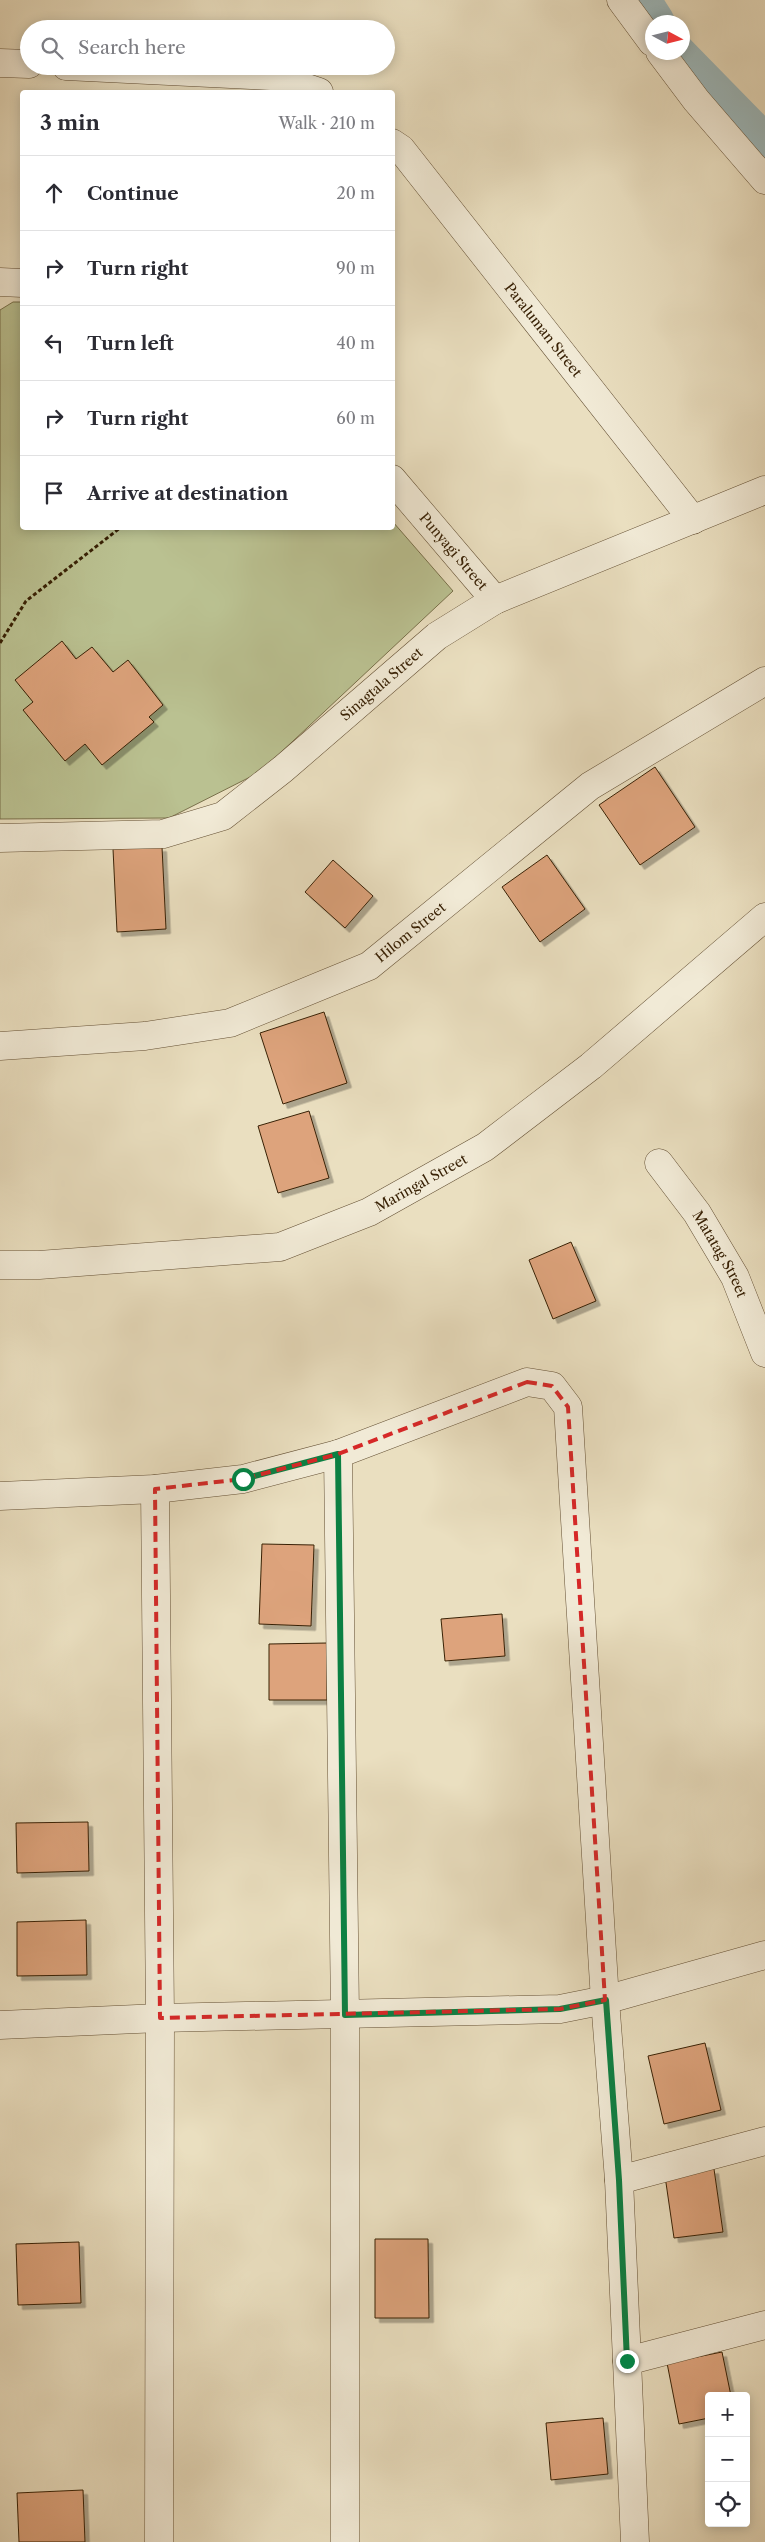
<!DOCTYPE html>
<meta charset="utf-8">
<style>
body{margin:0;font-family:"Libre Caslon Text",serif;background:#f7f7f7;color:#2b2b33}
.controls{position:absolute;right:15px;bottom:15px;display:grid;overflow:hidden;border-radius:5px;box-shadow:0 2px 12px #0003}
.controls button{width:45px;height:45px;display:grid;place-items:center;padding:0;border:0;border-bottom:1px solid #e1e1e2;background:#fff;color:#2b2b33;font:25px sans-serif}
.compass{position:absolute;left:645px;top:15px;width:45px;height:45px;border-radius:50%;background:#fff;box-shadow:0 2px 12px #0003;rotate:97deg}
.stop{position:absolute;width:15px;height:15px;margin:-11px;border:4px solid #0b8043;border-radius:50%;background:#fff}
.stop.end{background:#0b8043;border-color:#fff;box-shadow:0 1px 5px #0008}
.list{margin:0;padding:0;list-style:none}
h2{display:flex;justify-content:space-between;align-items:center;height:65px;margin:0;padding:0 20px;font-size:21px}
h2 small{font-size:16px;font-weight:400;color:#7c7c81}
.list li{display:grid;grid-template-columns:32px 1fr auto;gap:15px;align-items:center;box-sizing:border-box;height:75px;padding:0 20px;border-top:1px solid #e1e1e2}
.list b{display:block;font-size:19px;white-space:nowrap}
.list em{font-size:16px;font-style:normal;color:#7c7c81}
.icon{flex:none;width:28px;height:28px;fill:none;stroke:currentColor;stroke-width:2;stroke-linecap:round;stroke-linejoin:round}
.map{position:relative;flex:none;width:765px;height:2542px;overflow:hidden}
.search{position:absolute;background:#fff;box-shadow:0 2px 12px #0003;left:20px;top:20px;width:375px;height:55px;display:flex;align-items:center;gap:12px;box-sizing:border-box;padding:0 18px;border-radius:28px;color:#7c7c81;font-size:19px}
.panel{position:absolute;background:#fff;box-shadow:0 2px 12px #0003;left:20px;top:90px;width:375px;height:440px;border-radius:5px}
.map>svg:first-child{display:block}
.green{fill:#bac191;stroke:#79714b}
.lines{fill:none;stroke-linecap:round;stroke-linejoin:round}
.canal{stroke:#9dbabe;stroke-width:41}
.building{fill:#dda37b;stroke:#382105;filter:url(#shadow)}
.street-casing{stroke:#645034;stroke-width:29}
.path{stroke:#382105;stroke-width:3;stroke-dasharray:4 2.5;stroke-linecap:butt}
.street{stroke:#f1ead6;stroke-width:28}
.route{stroke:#0b8043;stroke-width:6}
.marked{fill:none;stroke:#d62828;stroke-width:4;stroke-dasharray:10 6;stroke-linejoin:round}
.labels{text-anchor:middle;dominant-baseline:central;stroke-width:4;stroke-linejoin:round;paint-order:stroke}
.street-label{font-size:14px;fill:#382105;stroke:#f1ead6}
</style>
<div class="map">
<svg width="765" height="2542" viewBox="0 0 765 2542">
<defs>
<filter id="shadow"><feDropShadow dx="4.5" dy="4.5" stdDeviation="0" flood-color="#0004"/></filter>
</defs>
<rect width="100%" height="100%" fill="#eadfc0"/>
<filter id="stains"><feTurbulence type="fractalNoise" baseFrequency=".004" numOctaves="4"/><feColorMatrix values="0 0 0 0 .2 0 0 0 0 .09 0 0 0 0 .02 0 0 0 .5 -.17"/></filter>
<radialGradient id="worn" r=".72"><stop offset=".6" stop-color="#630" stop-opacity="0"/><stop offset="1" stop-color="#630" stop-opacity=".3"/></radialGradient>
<path class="green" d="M13 302H22V528H392L393 522 453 591 260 772 169 818 0 819V310Z"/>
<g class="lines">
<path class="canal" d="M640 0 654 22
M674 52 765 145"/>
</g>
<path class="building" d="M62 641 76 659 92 647 113 672 128 660 163 705 149 717 154 722 102 765 85 744 65 761 23 710 33 702 15 680Z
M655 767 695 827 640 865 599 805Z
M162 847 166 929 117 932 113 849Z
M547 855 585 909 540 942 502 887Z
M333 860 373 896 345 928 305 892Z
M324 1012 347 1083 283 1104 260 1033Z
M309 1111 329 1178 278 1193 258 1126Z
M571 1242 596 1301 553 1319 529 1260Z
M262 1544 314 1545 311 1626 259 1624Z
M502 1614 505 1656 445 1661 441 1619Z
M327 1643V1700H269V1644Z
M88 1822 89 1871 17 1873 16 1823Z
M86 1920 87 1975 17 1976V1922Z
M705 2043 721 2110 664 2124 648 2056Z
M714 2169 723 2232 674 2238 665 2176Z
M375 2239H428L429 2318H375Z
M79 2242 81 2303 18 2305 16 2244Z
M722 2352 731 2396H709V2418L679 2424 667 2363Z
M603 2418 608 2474 551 2480 546 2423Z
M83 2490 85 2542H19L17 2493Z"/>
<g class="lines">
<defs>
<g id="street">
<path d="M621 0 652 42"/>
<path d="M660 52 696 100 765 180"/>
<path d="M0 63 29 64"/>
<path d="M66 66 271 76 319 92"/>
<path id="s1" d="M392 143 401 149 693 520"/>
<path d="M0 282 22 283"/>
<path id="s2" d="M392 479 495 600"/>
<path id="s3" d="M0 838 163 834 223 816 283 769 437 636 495 600 765 490"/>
<path id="s4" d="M0 1046 145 1036 230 1023 369 966 590 786 765 681"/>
<path id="s5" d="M659 1163 697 1213 735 1277 765 1353"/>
<path id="s6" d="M0 1265H39L280 1247 369 1212 485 1147 591 1066 765 917"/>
<path d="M338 1454 345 2015V2542"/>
<path d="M155 1489 160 2018 159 2542"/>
<path d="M0 1496 155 1489 243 1479 338 1454 527 1382 552 1386 568 1407 605 2000 619 2180 635 2542"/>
<path d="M0 2025 160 2018 560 2009 605 2000 765 1955"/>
<path d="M619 2180 765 2141"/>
<path d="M627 2361 765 2325"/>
</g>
</defs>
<use href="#street" class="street-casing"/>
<path class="path" d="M0 643 26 601 120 528"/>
<use href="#street" class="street"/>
</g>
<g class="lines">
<path class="route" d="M243 1479 338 1454 345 2015 560 2009 606 2000 619 2180 627 2361"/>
</g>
<path class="marked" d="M527 1382 552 1386 568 1407 605 2000 560 2009 160 2018 155 1489 243 1479 338 1454Z"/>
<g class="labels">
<g class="street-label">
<text stroke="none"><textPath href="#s1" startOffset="241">Paraluman Street</textPath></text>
<text stroke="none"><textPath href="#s2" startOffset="95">Punyagi Street</textPath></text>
<text stroke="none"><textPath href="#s3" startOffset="432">Sinagtala Street</textPath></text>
<text stroke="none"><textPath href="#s4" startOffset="435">Hilom Street</textPath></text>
<text stroke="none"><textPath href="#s6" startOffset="436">Maringal Street</textPath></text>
<text stroke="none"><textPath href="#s5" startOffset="110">Matatag Street</textPath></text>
</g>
</g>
<rect width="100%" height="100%" filter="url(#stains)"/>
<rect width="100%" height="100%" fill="url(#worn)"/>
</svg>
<div class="controls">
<button>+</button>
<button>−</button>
<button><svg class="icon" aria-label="locate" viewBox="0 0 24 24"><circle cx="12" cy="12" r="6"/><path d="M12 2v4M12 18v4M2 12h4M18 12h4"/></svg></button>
</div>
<svg class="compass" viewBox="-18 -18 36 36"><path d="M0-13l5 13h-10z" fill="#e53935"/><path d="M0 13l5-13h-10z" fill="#7c7c81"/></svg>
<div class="stop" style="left:243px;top:1479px"></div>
<div class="stop end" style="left:627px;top:2361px"></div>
<div class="search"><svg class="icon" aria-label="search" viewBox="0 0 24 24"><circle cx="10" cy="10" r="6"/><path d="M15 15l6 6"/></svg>Search here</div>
<section class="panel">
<h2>3 min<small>Walk · 210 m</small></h2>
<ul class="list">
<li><svg class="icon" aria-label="ahead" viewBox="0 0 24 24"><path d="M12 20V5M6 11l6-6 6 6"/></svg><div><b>Continue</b></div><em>20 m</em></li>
<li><svg class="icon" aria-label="right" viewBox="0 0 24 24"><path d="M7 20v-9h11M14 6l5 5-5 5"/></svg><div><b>Turn right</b></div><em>90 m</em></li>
<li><svg class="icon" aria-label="left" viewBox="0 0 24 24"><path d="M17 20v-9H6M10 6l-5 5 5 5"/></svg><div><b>Turn left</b></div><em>40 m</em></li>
<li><svg class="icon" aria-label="right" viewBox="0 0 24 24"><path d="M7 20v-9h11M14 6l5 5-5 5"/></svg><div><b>Turn right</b></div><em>60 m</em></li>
<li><svg class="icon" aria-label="arrive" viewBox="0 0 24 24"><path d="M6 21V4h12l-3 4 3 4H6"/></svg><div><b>Arrive at destination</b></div></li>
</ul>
</section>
</div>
